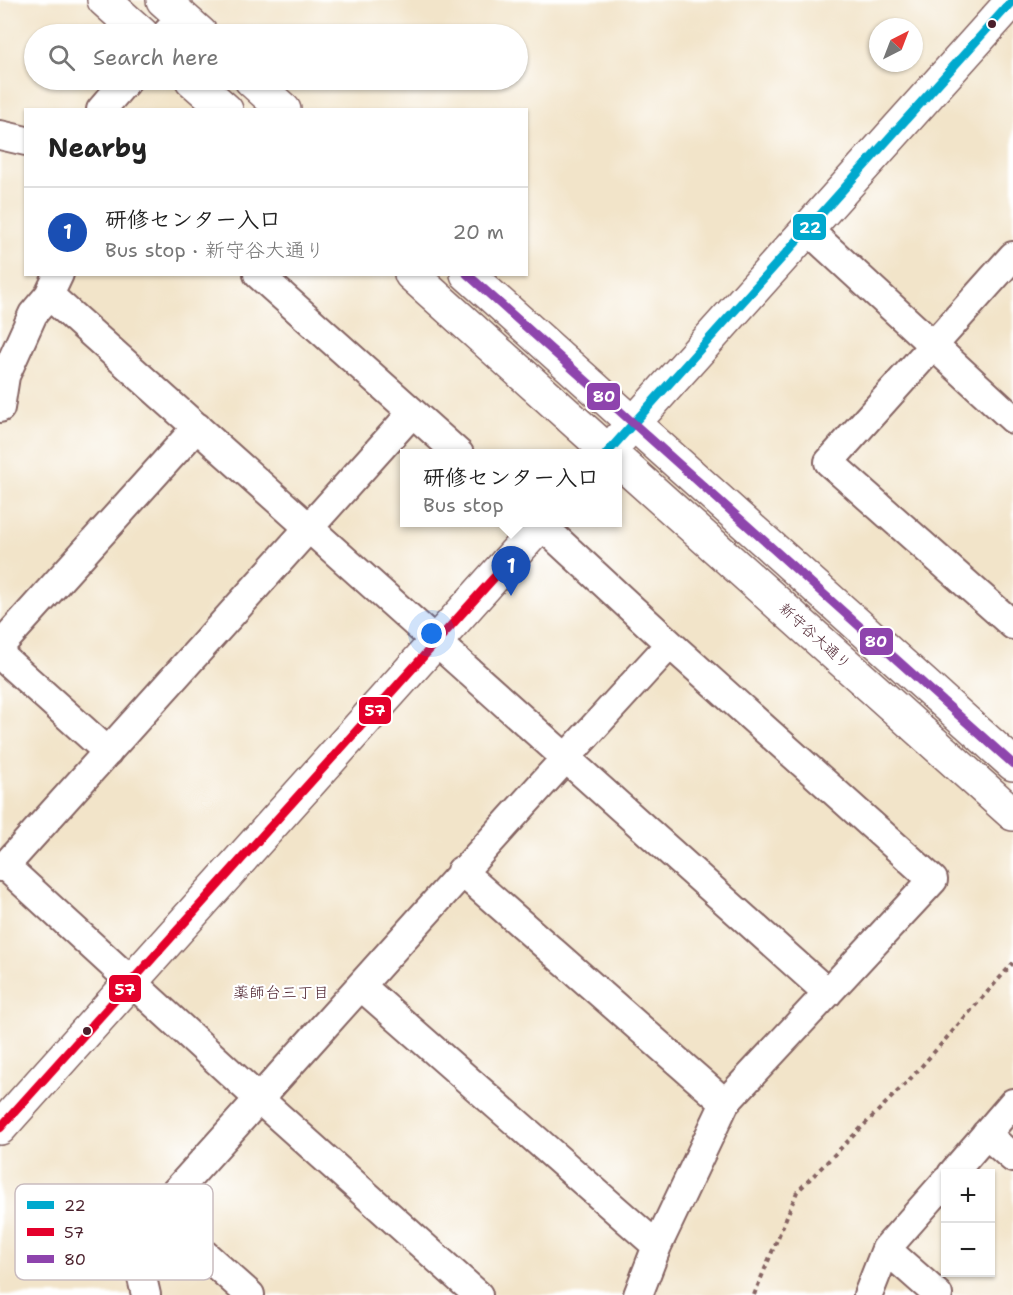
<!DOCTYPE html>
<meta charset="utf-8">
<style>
body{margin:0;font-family:"Shantell Sans","Klee One",sans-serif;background:#f6f6f6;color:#222}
.controls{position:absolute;right:18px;bottom:18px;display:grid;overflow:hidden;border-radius:0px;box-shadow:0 2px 4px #0004}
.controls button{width:54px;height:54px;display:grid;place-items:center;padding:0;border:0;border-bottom:2px solid #e0e0e0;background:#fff;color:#222;font:30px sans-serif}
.compass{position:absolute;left:869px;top:18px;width:54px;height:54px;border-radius:50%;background:#fff;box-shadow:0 2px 4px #0004;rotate:42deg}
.you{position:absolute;left:432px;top:634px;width:21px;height:21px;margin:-15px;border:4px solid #fff;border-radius:50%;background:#1a73e8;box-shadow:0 0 0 9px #1a73e833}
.badge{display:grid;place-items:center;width:39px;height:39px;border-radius:50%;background:#1f6fb2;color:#fff;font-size:20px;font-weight:700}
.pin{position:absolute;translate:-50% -50px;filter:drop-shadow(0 2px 3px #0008)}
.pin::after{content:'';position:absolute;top:32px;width:21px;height:18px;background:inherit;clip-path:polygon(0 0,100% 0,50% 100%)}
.popup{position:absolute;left:400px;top:449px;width:222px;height:78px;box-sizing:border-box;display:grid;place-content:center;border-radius:0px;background:#fff;filter:drop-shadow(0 2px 4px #0005);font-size:20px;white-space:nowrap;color:#767676}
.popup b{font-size:22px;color:#222}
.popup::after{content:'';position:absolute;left:50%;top:100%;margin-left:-12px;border:12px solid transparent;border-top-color:#fff}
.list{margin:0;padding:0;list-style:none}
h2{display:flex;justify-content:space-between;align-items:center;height:78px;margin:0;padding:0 24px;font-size:26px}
h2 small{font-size:20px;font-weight:400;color:#767676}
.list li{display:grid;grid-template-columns:39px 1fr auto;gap:18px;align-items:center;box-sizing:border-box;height:90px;padding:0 24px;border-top:2px solid #e0e0e0}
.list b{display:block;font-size:22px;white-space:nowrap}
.list p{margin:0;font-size:20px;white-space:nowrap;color:#767676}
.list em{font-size:20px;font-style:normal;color:#767676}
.icon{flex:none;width:33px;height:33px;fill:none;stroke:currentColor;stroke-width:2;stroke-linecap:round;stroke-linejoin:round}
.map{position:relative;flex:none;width:1013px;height:1295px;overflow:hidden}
.search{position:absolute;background:#fff;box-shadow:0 2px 4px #0004;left:24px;top:24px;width:504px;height:66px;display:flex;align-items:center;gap:15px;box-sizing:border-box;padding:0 21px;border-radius:33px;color:#767676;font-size:22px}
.panel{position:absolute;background:#fff;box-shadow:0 2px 4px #0004;left:24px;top:108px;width:504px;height:168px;border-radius:0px}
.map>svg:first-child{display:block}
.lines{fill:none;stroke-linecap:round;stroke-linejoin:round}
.street-casing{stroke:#856462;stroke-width:32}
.secondary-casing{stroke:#856462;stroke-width:36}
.path{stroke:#856462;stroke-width:4;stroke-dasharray:4.5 4.5;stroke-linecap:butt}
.street{stroke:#fff;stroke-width:28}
.secondary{stroke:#fff;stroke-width:33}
.bus-1-casing{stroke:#fff;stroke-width:14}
.bus-2-casing{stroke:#fff;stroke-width:14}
.bus-3-casing{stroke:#fff;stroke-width:14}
.bus-1{stroke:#00a9ce;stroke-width:9}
.bus-2{stroke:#e4002b;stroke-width:9}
.bus-3{stroke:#8e44ad;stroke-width:9}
.bus-dot{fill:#4a1f2b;stroke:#fff;stroke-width:2}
.labels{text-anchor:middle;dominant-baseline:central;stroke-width:4.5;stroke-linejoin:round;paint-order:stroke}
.street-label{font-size:15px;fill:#4a1f2b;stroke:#fff}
.neighbourhood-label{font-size:16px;fill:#4a1f2b;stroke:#fff}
.key{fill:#fff;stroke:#c9bcbf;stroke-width:1.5}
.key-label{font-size:16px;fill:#4a1f2b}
.line-badge{stroke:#fff;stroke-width:2}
.badge-label{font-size:16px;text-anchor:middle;font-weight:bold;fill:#fff}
</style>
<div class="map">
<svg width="1013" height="1295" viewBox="0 0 1013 1295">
<rect width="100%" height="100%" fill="#fff"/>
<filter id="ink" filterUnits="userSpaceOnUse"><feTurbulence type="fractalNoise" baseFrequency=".0167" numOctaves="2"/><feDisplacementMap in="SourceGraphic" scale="12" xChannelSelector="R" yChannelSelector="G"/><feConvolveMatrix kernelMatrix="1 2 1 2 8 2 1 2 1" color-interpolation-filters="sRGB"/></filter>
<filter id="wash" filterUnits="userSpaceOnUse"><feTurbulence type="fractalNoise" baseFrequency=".008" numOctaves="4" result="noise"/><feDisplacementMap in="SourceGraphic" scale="24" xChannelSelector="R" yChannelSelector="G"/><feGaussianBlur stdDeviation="1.35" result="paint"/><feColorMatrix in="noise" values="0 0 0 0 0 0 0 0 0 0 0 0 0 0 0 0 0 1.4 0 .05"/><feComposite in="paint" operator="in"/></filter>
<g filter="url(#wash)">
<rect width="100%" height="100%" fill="#f2e4c9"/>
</g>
<g filter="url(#ink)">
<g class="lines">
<defs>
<path id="street" d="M166 34 182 17
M101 110 127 80
M0 135 26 141
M807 229 1013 419
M1013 256 829 462 1013 625
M258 274 459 454
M49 295 828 993
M0 408 5 376 33 314 49 295 59 274
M538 522 670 644 933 880 725 1103 657 1246 638 1295
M0 646 197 427
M0 655 108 752
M5 866 259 1099 478 1295
M0 867 5 866 412 413
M461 871 725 1103
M361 986 657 1246
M986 1134 1013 1158
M952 1174 1013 1103
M157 1212 250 1295
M886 1249 938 1295
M146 1295 133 1239C312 1041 489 840 670 644
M868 1295 886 1249 946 1181"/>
<path id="secondary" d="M104 0 142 34
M163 0 201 34
M192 80 226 110
M251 80 284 110
M411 274 611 454
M467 274 1013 764
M606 454 1013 0
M618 460 1013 814
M0 1128 543 522"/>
</defs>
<use href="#street" class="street-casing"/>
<use href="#secondary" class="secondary-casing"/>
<path class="path" d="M754 1295 797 1192 912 1077 1013 963"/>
<use href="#street" class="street"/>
<use href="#secondary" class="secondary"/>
<defs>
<path id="bus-1" d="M606 454 1013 0"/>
<path id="bus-2" d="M0 1128 500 571"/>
<path id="bus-3" d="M467 274 1013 764"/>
</defs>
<use href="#bus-1" class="bus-1-casing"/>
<use href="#bus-2" class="bus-2-casing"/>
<use href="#bus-3" class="bus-3-casing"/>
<use href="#bus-1" class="bus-1"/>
<use href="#bus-2" class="bus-2"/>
<use href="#bus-3" class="bus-3"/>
</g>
</g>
<g class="bus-dot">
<circle cx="992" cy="24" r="5"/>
<circle cx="87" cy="1031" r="5"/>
</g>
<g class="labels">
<g class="street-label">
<text transform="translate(815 636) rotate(42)">新守谷大通り</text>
</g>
<g class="neighbourhood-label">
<text x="281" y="992">薬師台三丁目</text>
</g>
</g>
<rect x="15" y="1184" width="198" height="96" rx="9" class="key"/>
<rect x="27" y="1201" width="27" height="8" fill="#00a9ce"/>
<rect x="27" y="1228" width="27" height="8" fill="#e4002b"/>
<rect x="27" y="1255" width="27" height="8" fill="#8e44ad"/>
<g class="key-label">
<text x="64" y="1211">22</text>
<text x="64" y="1238">57</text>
<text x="64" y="1265">80</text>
</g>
<g class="line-badge">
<rect x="792" y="213" width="35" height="28" rx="6" fill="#00a9ce"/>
<rect x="586" y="382" width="35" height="29" rx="6" fill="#8e44ad"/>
<rect x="859" y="627" width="35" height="29" rx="6" fill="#8e44ad"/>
<rect x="358" y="696" width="34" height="29" rx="6" fill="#e4002b"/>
<rect x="108" y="974" width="34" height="29" rx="6" fill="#e4002b"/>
</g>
<g class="badge-label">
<text x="810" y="233">22</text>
<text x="604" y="402">80</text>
<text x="876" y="647">80</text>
<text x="375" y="716">57</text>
<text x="125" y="995">57</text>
</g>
</svg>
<div class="controls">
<button>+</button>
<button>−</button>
</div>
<svg class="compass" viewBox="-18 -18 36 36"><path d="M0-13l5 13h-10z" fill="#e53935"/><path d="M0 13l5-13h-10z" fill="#767676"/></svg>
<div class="you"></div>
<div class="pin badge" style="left:511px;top:596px;background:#1a4fb4">1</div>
<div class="popup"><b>研修センター入口</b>Bus stop</div>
<div class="search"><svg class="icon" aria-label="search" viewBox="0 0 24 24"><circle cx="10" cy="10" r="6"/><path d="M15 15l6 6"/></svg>Search here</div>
<section class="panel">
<h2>Nearby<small></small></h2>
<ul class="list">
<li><span class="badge" style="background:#1a4fb4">1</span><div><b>研修センター入口</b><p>Bus stop · 新守谷大通り</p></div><em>20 m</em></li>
</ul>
</section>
</div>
